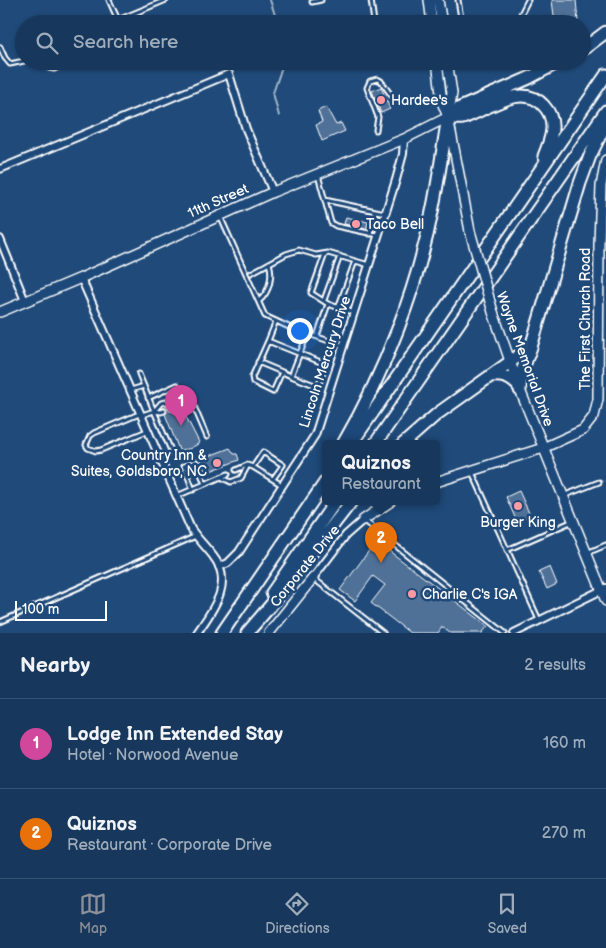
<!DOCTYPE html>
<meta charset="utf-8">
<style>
body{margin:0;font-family:"Balsamiq Sans",sans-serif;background:#244365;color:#f1f3f6}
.scale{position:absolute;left:15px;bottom:12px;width:92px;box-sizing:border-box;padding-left:5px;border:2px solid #fff;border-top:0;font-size:14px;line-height:18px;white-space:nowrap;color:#fff;-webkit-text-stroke:4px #1f4a7a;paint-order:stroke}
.you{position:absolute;left:299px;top:330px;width:18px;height:18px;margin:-12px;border:4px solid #fff;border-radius:50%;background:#1a73e8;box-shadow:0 0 0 8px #1a73e833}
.badge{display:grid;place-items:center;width:32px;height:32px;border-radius:50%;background:#8c9099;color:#fff;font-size:16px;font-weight:700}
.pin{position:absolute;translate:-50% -41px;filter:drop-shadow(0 1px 2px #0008)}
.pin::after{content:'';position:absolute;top:26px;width:18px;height:15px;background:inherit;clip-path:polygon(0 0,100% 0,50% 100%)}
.popup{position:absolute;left:322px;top:440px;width:118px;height:65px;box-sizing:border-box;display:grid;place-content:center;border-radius:5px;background:#17385c;filter:drop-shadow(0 1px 4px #0005);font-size:16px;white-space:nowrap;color:#9eacbb}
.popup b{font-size:19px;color:#f1f3f6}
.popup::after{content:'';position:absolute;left:50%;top:100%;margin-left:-10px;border:10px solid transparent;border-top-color:#17385c}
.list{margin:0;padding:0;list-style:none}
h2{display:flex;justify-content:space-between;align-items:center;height:65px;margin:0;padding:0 20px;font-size:21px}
h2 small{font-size:16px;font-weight:400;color:#9eacbb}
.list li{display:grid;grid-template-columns:32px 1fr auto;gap:15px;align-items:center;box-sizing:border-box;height:90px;padding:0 20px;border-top:1px solid #365272}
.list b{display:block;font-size:19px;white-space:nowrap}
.list p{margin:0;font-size:16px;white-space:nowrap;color:#9eacbb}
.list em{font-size:16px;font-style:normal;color:#9eacbb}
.icon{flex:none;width:28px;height:28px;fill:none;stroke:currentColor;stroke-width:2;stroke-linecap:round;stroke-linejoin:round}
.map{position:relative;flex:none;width:606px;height:633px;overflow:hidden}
.search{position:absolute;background:#17385c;box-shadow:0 1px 4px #0004;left:15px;right:15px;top:15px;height:55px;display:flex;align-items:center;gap:12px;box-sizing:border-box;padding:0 18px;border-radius:28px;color:#9eacbb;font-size:19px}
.sheet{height:245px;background:#17385c}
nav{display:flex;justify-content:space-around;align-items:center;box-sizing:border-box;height:70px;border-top:1px solid #365272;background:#17385c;font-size:14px;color:#9eacbb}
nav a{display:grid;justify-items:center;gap:2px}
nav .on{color:#8c9099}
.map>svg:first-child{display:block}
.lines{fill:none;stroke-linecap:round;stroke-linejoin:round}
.stream{stroke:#a3b5c8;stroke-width:2}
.building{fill:#507197;stroke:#fff}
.lane-casing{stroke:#fff;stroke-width:7}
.street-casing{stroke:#fff;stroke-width:10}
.secondary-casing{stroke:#fff;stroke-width:12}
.highway-casing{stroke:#fff;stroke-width:15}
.lane{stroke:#1f4a7a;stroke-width:3}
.street{stroke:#1f4a7a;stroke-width:6}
.secondary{stroke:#1f4a7a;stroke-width:9}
.highway{stroke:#1f4a7a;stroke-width:11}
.secondary-bridge-casing{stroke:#fff;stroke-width:12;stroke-linecap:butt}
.secondary-bridge{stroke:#1f4a7a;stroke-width:9}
.poi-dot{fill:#ff9aa2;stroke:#1f4a7a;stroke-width:2}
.labels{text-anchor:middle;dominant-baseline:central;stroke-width:5;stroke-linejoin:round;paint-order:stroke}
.poi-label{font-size:14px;fill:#fff;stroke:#1f4a7a;text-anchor:start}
.street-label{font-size:14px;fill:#fff;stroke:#1f4a7a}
</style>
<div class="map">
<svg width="606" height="633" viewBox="0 0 606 633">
<rect width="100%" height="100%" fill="#1f4a7a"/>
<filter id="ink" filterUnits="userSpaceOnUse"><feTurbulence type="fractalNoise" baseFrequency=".02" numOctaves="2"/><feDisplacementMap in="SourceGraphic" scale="10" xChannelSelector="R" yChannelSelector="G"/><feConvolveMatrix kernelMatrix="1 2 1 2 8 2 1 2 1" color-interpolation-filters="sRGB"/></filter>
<g filter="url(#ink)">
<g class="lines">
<path class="stream" d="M270 0 278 24
M279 116 273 93 284 61"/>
</g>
<path class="building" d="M552 0H576L578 22 555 24Z
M381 87 390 109 381 113 372 91Z
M326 107 336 125 341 123 345 131 322 141 316 125 322 122 318 111Z
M346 217 368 222 366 229 344 224Z
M169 405 168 408 170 411 181 408 182 409 199 442 198 444 189 449 179 450 165 414 167 409 163 408Z
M230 448 234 454H237L239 460 205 473 201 459Z
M519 491 530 515 517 522 506 497Z
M376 541 488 626 482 633H450L442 627 438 633H410L371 603 385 585 373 576 355 601 340 590Z
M550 567 557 584 547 589 539 572Z"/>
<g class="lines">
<defs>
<path id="lane" d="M109 0 118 20 109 24
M371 0 374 22
M458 0 462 24
M312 2 321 0
M118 20 166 0
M520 24 521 14 528 0
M0 47 5 58 10 64 24 61
M46 61 49 68 54 69 70 61
M376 130 378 117 367 88 370 81 377 79 381 81 391 95
M318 175 331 223 336 226 378 235
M325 200 385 213
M220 216 265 316 291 328 344 346
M370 234 375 211
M325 254 311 293 328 304 354 313
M251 273 286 254 299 250 316 255 328 253 369 265
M324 300 340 256
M259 301C270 292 273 275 269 263
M338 308 355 261
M276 321 268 341 323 363 325 365 319 384 317 386 291 376 308 333
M317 336 328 304
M268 341 252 377 253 382 273 392 282 372 291 376
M258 362 282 372
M139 374 154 411
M131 390 144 386
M148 398 177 385
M171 408 173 406 176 400
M154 411 161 403 190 397 207 437
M154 411 161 412 164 411
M139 414 94 433 90 436 86 445 88 448 96 451 101 450 147 431
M142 415 154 411 172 453
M253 467 263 452 283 465 273 479
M236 470 247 465 253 467 282 485
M472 472 539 620
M221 477 231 482 241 478 247 467
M193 490 184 466 196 462 205 484
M177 496 228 474
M563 496 599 482
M365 521 505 633
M507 550 573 521
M587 553 606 545
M313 578 383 633
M0 622 196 536"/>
<path id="street" d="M0 169 229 74 246 129 273 192
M0 239 25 301
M81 278 191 529C198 539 206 547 213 556 235 583 212 611 197 633
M219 567 228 563 239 552 315 435 396 180 403 154 404 139
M313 578 346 535 363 520
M514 633 606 588"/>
<path id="secondary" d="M429 0 432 24
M438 0 442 24
M437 61 442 102 448 117 470 231
M447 61 452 93 448 117
M0 312 81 278 273 192 404 139 448 117
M493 312 520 390 606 601
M436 482 543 448 583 430 594 416 598 399 599 244 601 186 606 160
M363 520 390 502
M269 633 313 578"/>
<path id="highway" d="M582 50 606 32
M448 117C453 118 459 119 463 118 487 110 522 81 544 106 558 121 551 139 544 156
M490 376C502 375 511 377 519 387
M520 390 521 374 531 347
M343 444C384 374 418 287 433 207 439 177 443 147 448 117L460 108 529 78 561 61
M351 444 606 75
M375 444 606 111
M403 444 437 414 531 347 580 183 590 156 606 123
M272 593 335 502
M222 633 326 481
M247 633 271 605 351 502"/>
</defs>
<use href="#lane" class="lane-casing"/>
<use href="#street" class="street-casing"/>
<use href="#secondary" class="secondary-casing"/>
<use href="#highway" class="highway-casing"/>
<use href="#lane" class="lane"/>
<use href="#street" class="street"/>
<use href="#secondary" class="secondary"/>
<use href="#highway" class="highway"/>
<defs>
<path id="secondary-bridge" d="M470 231 493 312"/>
</defs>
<use href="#secondary-bridge" class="secondary-bridge-casing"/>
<use href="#secondary-bridge" class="secondary-bridge"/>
</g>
</g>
<g class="poi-dot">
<circle cx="381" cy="100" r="5"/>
<circle cx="356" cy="224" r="5"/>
<circle cx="217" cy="463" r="5"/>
<circle cx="518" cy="506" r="5"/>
<circle cx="412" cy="594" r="5"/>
</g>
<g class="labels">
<g class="poi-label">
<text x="391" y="100">Hardee's</text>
<text x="366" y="224">Taco Bell</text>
<text x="207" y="455" text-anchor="end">Country Inn &amp;<tspan x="207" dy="16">Suites, Goldsboro, NC</tspan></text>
<text x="518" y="522" text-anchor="middle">Burger King</text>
<text x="422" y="594">Charlie C's IGA</text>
</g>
<g class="street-label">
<text transform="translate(218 201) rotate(-24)">11th Street</text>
<text transform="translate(585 319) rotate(-90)">The First Church Road</text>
<text transform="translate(525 359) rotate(70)">Wayne Memorial Drive</text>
<text transform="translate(325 362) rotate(-72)">Lincoln Mercury Drive</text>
<text transform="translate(305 566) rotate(-51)">Corporate Drive</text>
</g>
</g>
</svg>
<div class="scale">100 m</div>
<div class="you"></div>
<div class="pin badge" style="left:181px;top:426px;background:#d1479c">1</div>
<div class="pin badge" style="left:381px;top:563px;background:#e8710a">2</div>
<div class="popup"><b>Quiznos</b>Restaurant</div>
<div class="search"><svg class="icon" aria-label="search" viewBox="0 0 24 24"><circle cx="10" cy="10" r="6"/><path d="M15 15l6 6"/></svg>Search here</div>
</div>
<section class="sheet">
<h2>Nearby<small>2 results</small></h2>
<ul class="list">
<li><span class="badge" style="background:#d1479c">1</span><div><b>Lodge Inn Extended Stay</b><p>Hotel · Norwood Avenue</p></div><em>160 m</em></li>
<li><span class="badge" style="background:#e8710a">2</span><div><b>Quiznos</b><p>Restaurant · Corporate Drive</p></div><em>270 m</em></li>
</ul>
</section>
<nav>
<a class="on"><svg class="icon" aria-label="map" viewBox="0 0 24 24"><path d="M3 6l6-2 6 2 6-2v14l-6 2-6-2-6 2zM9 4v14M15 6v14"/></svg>Map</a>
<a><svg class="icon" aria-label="directions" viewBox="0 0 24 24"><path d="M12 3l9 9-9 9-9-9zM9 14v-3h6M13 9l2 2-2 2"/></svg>Directions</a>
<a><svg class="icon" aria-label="saved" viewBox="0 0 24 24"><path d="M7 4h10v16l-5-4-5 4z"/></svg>Saved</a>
</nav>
